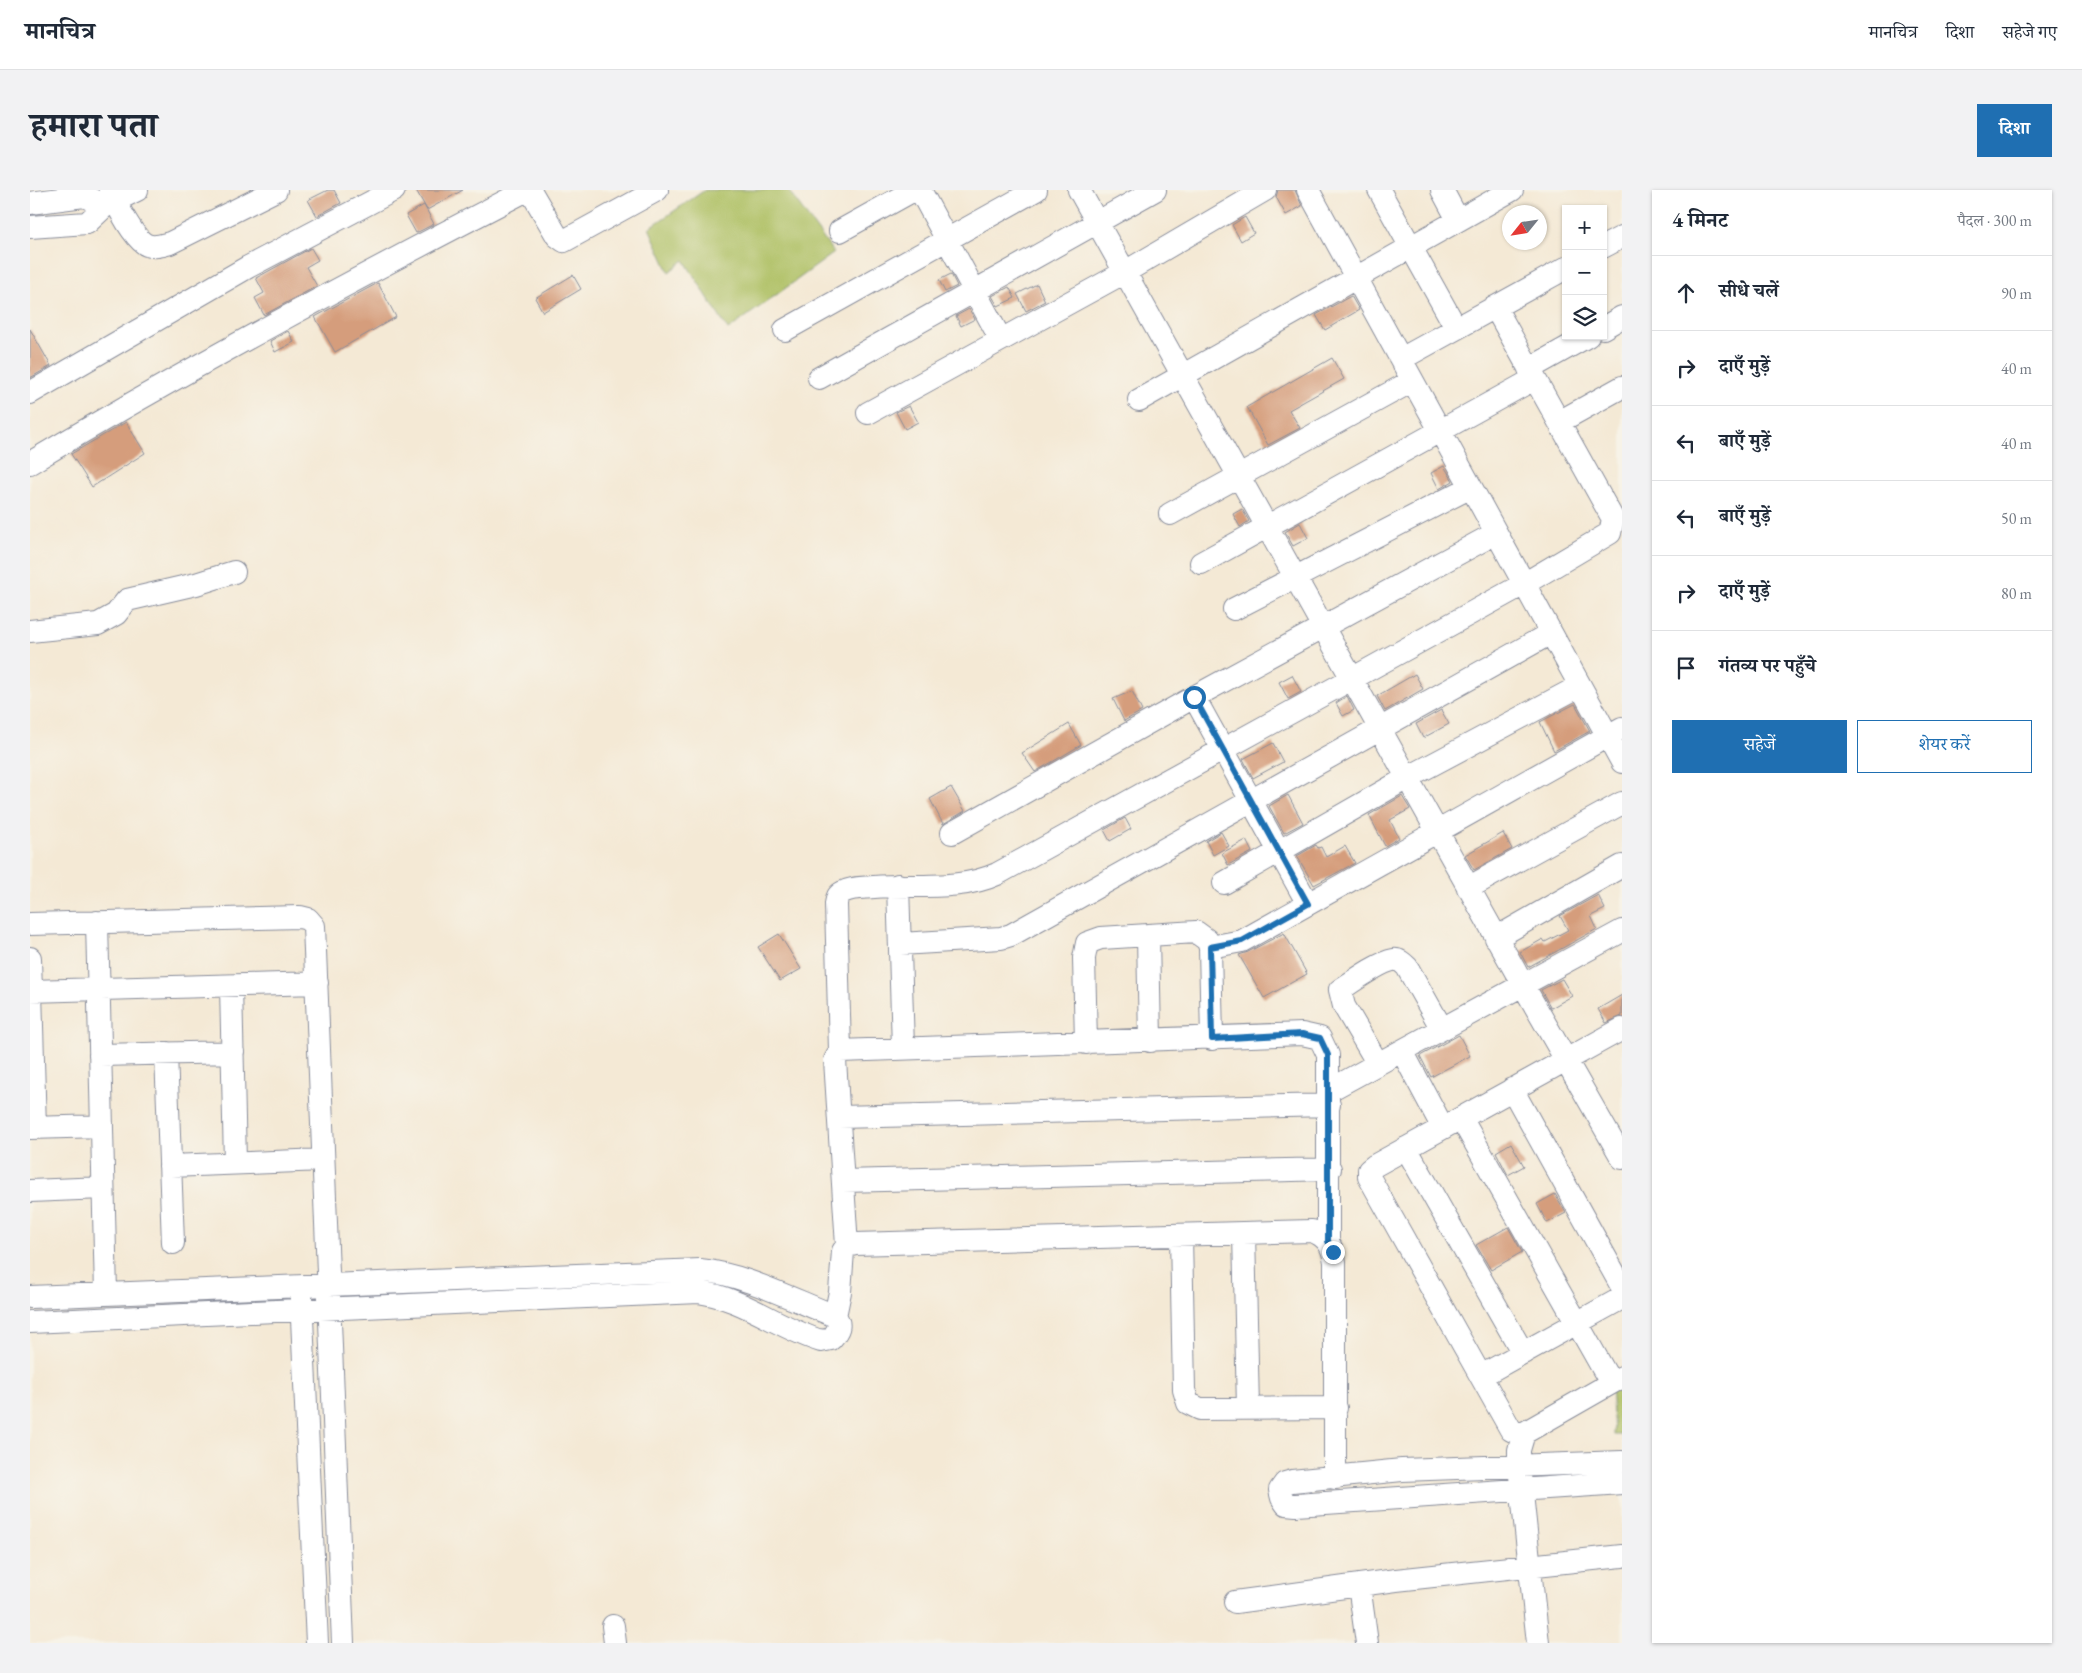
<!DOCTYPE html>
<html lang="hi">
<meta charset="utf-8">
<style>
body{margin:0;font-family:"EB Garamond","Noto Serif Devanagari",serif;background:#f2f2f3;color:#1f2937}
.controls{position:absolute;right:15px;top:15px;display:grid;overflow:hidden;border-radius:0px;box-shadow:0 1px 4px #0004}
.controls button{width:45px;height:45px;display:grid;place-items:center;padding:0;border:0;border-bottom:1px solid #e0e1e3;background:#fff;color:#1f2937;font:25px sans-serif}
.compass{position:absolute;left:1472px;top:15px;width:45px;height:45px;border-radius:50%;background:#fff;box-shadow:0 1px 4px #0004;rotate:240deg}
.stop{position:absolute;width:15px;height:15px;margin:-11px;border:4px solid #1f6fb2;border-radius:50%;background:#fff}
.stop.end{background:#1f6fb2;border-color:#fff;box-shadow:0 1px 5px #0008}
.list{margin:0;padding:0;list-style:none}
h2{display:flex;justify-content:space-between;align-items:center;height:65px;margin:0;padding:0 20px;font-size:21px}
h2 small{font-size:16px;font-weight:400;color:#747a83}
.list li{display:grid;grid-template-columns:32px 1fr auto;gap:15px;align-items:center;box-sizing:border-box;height:75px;padding:0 20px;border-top:1px solid #e0e1e3}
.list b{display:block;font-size:19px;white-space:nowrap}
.list em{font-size:16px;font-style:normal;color:#747a83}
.actions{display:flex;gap:10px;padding:15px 20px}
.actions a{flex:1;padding:11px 0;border:1px solid #1f6fb2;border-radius:0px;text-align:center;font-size:18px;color:#1f6fb2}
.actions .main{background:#1f6fb2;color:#fff}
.icon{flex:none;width:28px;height:28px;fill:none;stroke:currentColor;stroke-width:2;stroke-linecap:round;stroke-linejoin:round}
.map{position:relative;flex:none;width:1592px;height:1453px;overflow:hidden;border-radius:0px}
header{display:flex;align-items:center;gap:30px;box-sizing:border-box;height:70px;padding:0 25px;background:#fff;border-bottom:1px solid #e0e1e3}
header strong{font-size:24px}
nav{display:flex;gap:28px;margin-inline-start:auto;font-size:18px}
.intro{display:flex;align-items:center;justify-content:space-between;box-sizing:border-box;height:120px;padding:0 30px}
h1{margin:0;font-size:35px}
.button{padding:12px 22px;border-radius:0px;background:#1f6fb2;color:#fff;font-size:18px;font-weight:700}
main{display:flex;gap:30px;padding:0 30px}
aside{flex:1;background:#fff;border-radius:0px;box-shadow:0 1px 4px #0004}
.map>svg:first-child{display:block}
.green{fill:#aec063;stroke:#647860}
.building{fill:#d59d7c}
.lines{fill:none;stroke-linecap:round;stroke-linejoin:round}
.minor-casing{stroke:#888c9a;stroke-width:24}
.minor{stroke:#fff;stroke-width:22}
.route{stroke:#1f6fb2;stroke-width:6}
</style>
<header>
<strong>मानचित्र</strong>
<nav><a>मानचित्र</a><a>दिशा</a><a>सहेजे गए</a></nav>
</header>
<div class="intro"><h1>हमारा पता</h1><a class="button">दिशा</a></div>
<main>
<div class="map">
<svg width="1592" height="1453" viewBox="0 0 1592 1453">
<rect width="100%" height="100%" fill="#f7f3e8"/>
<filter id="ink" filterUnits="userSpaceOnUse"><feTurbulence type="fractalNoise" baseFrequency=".02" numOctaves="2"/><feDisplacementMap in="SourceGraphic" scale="10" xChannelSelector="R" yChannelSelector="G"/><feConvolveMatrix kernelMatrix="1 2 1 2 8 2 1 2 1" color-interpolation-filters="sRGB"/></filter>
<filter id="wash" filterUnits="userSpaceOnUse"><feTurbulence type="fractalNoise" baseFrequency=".0096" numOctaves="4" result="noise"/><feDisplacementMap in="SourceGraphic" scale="20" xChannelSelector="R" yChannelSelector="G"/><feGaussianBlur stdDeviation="1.12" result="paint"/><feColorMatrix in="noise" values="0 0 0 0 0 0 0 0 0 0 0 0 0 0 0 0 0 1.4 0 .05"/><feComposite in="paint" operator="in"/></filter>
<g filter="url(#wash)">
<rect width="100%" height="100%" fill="#f4e9d5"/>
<path class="green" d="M675 0H758L804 63 698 140 654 70 639 82 619 38Z
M1592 1190V1245H1584L1581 1193Z"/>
<g id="blocks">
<path class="building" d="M298 0H304L311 13 287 26 278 10Z
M386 0H433L397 20Z
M1248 0H1265L1272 16 1256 25 1246 7Z
M394 15 404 34 386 43 376 25Z
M1215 27 1224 43 1211 51 1202 35Z
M281 58 288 70 276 77 287 96 234 125 225 108 234 103 226 88Z
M921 84 927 96 915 102 909 90Z
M543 85 551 99 513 122 505 108Z
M348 93 366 127 305 162 285 127Z
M1007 94 1015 111 996 121 987 104Z
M979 97 985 108 968 116 962 106Z
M1321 106 1329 120 1295 140 1286 125Z
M939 119 945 129 931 136 926 126Z
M0 139 21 176 0 188Z
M258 141 264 152 245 162 240 151Z
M1302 168 1314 189 1259 220 1270 238 1238 255 1217 217Z
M879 216 888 232 875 239 866 222Z
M96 232 115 263 62 297 41 264Z
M1414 276 1423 291 1409 299 1401 283Z
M1212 319 1219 331 1210 337 1203 324Z
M1270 333 1278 348 1263 356 1255 342Z
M1385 484 1393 499 1355 521 1347 506Z
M1262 485 1271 502 1258 509 1249 492Z
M1102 501 1112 521 1094 531 1083 509Z
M1317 506 1324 520 1313 526 1306 513Z
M1545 514 1560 541 1524 561 1510 532Z
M1411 520 1419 534 1393 548 1386 534Z
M1039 534 1051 555 1005 582 992 563Z
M1243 553 1253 572 1223 588 1213 569Z
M921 597 935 621 913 634 900 609Z
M1258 605 1273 633 1254 643 1239 616Z
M1372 606 1380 619 1360 630 1369 648 1355 656 1339 625Z
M1095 628 1101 639 1080 651 1074 640Z
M1191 642 1199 656 1183 665 1176 651Z
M1473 643 1482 659 1444 680 1435 665Z
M1216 650 1222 662 1198 675 1192 663Z
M1286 655 1288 658 1291 657 1296 667 1315 656 1325 673 1284 695 1267 666Z
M1568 705 1575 719 1561 726 1567 739 1498 777 1490 762 1513 749 1515 752 1538 740 1530 726Z
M1254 743 1277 784 1234 808 1209 765 1218 762Z
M749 744 771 779 750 791 728 757Z
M1532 789 1542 806 1521 818 1511 800Z
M1592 805V826L1576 833 1568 819Z
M1429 845 1440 866 1401 887 1390 866Z
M1481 953 1494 976 1478 985 1466 962Z
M1525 1004 1536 1023 1517 1033 1507 1014Z
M1478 1037 1492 1062 1461 1080 1446 1055Z"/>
</g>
</g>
<g filter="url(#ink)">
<use href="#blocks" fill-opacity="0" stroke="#888c9a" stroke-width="1"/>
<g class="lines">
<defs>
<path id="minor" d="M80 0C86 13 104 50 117 55 125 58 132 55 140 53L246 0
M500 0 527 46 534 51 627 0
M890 0 971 150
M1049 0 1493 795 1592 968
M1278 0 1592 572
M1349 0 1426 138
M1412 0 1428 30
M0 13 54 6 75 16 57 33 0 37
M75 16 107 0
M810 41 884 0
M1573 57 1592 47
M1573 138 1592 127
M755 140 1006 0
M1371 169 1536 78
M1499 179 1558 146
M789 188 1125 0
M0 203 218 77 364 0
M1109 210 1482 0
M838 223 1095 82 1235 0
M1529 232 1592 197
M0 273C162 176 329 87 497 0
M1140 324 1382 191
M1171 373 1504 189
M1204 419 1441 297
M0 441 68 434 86 424 97 410 166 394 204 382
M1164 507 1278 714
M922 643 1164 507 1466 343
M1194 693 1377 588 1550 496
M868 695 873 858
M1438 698 1592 613
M67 732 76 1104
M0 734 270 727 278 729 284 736 313 1453
M1118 745 1120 851
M1466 748 1592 676
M870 754 971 748 981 745 1521 443
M1180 757 1212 751 1592 538
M0 768 5 938
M201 796 205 973
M0 801 287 793
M1592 839 1344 976 1339 980V987L1481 1240 1487 1243H1494L1592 1187
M1056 853 1054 768 1057 753 1071 748 1166 742 1177 750 1180 757 1182 849
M810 861 806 714C807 708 807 705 813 702 822 697 834 698 844 697 884 694 930 701 967 684L1494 394 1580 343 1583 329 1465 117
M1372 861 1413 938
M136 863 143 1053
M70 865 203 862
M1348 874 1314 816 1310 800C1322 792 1350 772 1363 770 1369 769 1373 773 1377 777L1412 839
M1482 899 1592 1097
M1298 901 1592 741
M809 927 1299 915
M1431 928 1581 1193
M0 938 72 936
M1376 958 1493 1163
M140 976 293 970
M813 991 1300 979
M0 1001 73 998
M1214 1043 1218 1218
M1151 1045 1154 1200 1158 1213 1170 1219 1306 1218
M817 1056 805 870 810 861 1272 844 1290 848 1298 865V1051
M0 1107 670 1080C714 1084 763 1110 805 1126 812 1135 808 1141 801 1149L791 1151C749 1138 713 1108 669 1102L0 1132
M271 1107 287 1453
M805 1126 810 1102 813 1061 817 1056 825 1054 1282 1041C1297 1046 1303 1057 1305 1072V1288
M1451 1186 1592 1108
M1494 1243 1489 1260V1276L1508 1453
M1592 1272 1372 1280 1262 1291 1255 1293 1250 1300 1252 1308 1256 1314 1266 1315 1592 1293
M1329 1395 1337 1453
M1205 1412 1366 1390 1592 1366
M583 1436 585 1453"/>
</defs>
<use href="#minor" class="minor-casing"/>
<use href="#minor" class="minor"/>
</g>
</g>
<g class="lines" filter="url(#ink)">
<path class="route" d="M1164 507 1278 714 1212 751 1180 757 1182 849 1272 844 1290 848 1298 865V1051L1303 1062"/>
</g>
</svg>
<div class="controls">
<button>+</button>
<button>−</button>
<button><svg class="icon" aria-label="layers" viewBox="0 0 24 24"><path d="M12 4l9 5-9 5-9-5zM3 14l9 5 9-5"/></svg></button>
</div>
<svg class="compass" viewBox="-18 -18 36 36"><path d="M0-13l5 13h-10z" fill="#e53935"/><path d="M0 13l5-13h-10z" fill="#747a83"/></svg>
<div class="stop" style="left:1164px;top:507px"></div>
<div class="stop end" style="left:1303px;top:1062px"></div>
</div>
<aside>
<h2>4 मिनट<small>पैदल · 300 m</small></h2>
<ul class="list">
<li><svg class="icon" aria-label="ahead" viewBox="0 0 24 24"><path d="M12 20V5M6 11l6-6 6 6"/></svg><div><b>सीधे चलें</b></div><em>90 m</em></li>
<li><svg class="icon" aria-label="right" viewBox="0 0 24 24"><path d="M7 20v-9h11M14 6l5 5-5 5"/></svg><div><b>दाएँ मुड़ें</b></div><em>40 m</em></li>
<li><svg class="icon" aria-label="left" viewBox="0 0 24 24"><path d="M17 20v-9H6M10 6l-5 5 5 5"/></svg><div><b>बाएँ मुड़ें</b></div><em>40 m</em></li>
<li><svg class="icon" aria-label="left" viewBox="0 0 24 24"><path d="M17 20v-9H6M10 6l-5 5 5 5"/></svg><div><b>बाएँ मुड़ें</b></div><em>50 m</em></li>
<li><svg class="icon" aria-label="right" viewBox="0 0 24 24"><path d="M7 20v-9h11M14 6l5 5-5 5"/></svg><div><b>दाएँ मुड़ें</b></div><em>80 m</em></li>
<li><svg class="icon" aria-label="arrive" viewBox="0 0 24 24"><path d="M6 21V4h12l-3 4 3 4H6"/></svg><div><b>गंतव्य पर पहुँचे</b></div></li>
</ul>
<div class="actions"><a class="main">सहेजें</a><a>शेयर करें</a></div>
</aside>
</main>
